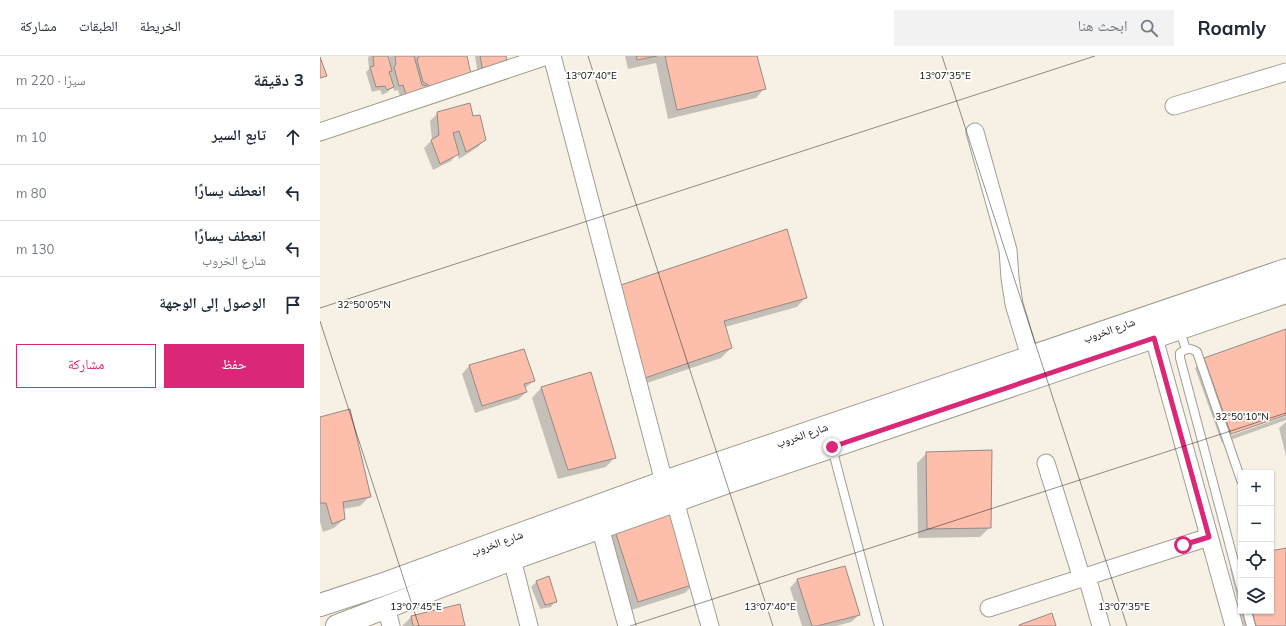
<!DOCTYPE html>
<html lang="ar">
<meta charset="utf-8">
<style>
body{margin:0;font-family:Mulish,"Noto Naskh Arabic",sans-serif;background:#f2f2f3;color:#1f2937;direction:rtl}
.controls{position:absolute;right:12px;bottom:12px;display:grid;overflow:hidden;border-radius:0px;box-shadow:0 1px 3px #0004}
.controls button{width:36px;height:36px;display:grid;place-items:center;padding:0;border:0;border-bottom:1px solid #e0e1e3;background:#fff;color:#1f2937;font:20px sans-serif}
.stop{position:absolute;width:12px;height:12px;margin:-9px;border:3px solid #db2777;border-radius:50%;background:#fff}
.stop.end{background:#db2777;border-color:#fff;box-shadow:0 1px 4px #0008}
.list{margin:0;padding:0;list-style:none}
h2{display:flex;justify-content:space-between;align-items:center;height:52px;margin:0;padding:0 16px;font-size:17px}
h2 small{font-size:13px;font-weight:400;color:#747a83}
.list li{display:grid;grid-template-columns:26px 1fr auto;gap:12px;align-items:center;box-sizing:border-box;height:56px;padding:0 16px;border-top:1px solid #e0e1e3}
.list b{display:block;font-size:15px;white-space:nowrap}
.list p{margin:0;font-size:13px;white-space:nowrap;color:#747a83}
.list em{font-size:13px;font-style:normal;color:#747a83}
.actions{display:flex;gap:8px;padding:12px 16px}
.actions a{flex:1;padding:9px 0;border:1px solid #db2777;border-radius:0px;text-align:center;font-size:14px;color:#db2777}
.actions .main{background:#db2777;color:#fff}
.icon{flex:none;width:22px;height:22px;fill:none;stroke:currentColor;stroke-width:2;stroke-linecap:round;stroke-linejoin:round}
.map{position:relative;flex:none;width:966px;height:570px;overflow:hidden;direction:ltr}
header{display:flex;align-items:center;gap:24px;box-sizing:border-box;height:56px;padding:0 20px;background:#fff;border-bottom:1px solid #e0e1e3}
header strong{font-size:19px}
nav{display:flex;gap:22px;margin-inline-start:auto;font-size:14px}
.search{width:280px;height:36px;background:#f2f2f3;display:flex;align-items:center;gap:10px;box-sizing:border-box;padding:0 14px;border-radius:0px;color:#747a83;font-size:15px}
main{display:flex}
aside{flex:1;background:#fff}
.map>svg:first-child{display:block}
.shadow{fill:#0003}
.building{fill:#fdbfac;stroke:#968984}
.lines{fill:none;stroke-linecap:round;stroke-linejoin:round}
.lane-casing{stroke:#a39d92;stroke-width:10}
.street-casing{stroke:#a39d92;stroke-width:19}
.secondary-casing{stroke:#a39d92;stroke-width:24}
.lane{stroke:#fff;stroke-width:8}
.street{stroke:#fff;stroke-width:17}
.secondary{stroke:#fff;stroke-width:22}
.route{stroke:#db2777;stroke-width:5}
.ticks{fill:none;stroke:#100e0a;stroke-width:1;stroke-opacity:0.45}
.labels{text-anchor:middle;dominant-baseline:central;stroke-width:3.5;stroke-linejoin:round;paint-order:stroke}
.street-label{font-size:11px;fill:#100e0a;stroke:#fff}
.ticks-label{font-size:10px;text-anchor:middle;fill:#100e0a;stroke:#fff;stroke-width:3.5;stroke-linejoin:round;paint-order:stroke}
</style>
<header>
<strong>Roamly</strong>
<div class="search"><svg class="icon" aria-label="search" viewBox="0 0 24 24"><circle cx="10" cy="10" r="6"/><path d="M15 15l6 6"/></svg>ابحث هنا</div>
<nav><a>الخريطة</a><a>الطبقات</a><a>مشاركة</a></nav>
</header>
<main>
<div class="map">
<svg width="966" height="570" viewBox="0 0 966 570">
<rect width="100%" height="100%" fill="#f7f1e5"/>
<path class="shadow" d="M49 0H67L69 7H70L69 1 70 0H146L150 17 81 44 78 34 74 35 73 30 68 36 62 39 60 34 52 36 46 16 49 13 48 2Z
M155 0H185L158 19Z
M305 0H439L436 1 445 32 436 42 348 63 336 7 308 13Z
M118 57 165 83 158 91 139 103 137 98 131 105 113 114 104 92 112 84 110 65Z
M302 229 486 241 477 251 405 271 411 292 401 302 315 331 292 239Z
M966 274V358L906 379 907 381 966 360V364L902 387 875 312 885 303Z
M204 294 214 325 205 332 206 336 199 343 155 357 142 318 149 310Z
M221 332 295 401 286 411 238 423 212 342Z
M0 362 50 440 40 450 23 453 24 463 14 472 3 476 0 466Z
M966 366V400L959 372Z
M607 397 670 471 660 481 598 482 597 407Z
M295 476 374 528 365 537 308 555 286 486Z
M966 493V570H924L910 513 921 503V555H951V496Z
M229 522 235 546 231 551 220 553 211 531 216 526Z
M477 524 539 559 531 566 516 570H482L470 532Z
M91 561 144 570H82Z"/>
<path class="building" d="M53 0H68L72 15 69 16 74 31 67 34 65 30 56 31 50 11 54 10Z
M75 0H94L102 29 107 30 108 35 86 39 83 29 79 30 74 11 76 8Z
M99 0H147L151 18H146L148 23 111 36 109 29 103 26 97 4Z
M160 0H186L187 7 163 15Z
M316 0H337L317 4Z
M345 0H437L446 33 357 54Z
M0 1 7 20 0 22Z
M150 47 153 60 160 59 166 84 146 96 139 75 133 77 139 98 120 108 111 84 119 79 117 56Z
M467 173 487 242 404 265 412 292 325 322 301 229Z
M966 273V359L911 378 884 302Z
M204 293 215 325 204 328 207 336 162 350 149 309Z
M271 316 296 402 248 414 221 331Z
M30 353 51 441 23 446 25 463 12 468 6 447H0V361Z
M672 394 671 472 607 473 606 396Z
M353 457 375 528 318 546 295 475Z
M966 492V570H936L932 555H951V495Z
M525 510 540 559 497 570H492L477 523Z
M229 520 237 546 225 549 216 525Z
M140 548 145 570H93L91 560Z
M732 557 736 570H699V569Z"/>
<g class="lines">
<defs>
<path id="lane" d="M859 273 866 293
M512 392 559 570
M921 424 877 296C871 292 867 292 860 297V302L921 532
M927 555 931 570"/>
<path id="street" d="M232 0 344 426
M854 50 966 16
M0 76 227 0
M655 76 688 194 690 222 694 248 710 301
M834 282 914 570
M726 407 762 523
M355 445 390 570
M280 471 307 570
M192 503 209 570
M767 521 781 570
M66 551 71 570
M669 552 889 481"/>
<path id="secondary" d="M0 549 61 529 344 426 966 214
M17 570 192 503 408 426 966 236"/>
</defs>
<use href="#lane" class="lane-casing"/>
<use href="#street" class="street-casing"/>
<use href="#secondary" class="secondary-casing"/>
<use href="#lane" class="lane"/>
<use href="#street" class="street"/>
<use href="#secondary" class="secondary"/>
</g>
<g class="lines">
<path class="route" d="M512 391 834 282 889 481 863 489"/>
</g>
<path class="ticks" d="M268 0 453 570M622 0 807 570M0 252 775 0M0 265 99 570M310 570 966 357"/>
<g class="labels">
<g class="street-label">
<text transform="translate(789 274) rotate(-19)">شارع الخروب</text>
<text transform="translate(482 379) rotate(-19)">شارع الخروب</text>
<text transform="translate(177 487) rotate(-20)">شارع الخروب</text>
</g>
</g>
<g class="ticks-label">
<text x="271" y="23">13°07'40"E</text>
<text x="625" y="23">13°07'35"E</text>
<text x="44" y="252">32°50'05"N</text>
<text x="922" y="364">32°50'10"N</text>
<text x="96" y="554">13°07'45"E</text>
<text x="450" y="554">13°07'40"E</text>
<text x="804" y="554">13°07'35"E</text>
</g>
</svg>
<div class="controls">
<button>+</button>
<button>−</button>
<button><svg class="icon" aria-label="locate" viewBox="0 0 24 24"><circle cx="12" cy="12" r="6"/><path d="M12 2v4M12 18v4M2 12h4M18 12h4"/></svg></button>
<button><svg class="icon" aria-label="layers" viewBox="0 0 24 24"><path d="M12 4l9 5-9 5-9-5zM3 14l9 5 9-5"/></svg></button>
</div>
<div class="stop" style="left:863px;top:489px"></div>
<div class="stop end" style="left:512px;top:391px"></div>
</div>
<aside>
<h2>3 دقيقة<small>سيرًا · 220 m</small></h2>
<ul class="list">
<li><svg class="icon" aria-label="ahead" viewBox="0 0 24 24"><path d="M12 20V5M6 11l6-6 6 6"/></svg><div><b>تابع السير</b></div><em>10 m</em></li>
<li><svg class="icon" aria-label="left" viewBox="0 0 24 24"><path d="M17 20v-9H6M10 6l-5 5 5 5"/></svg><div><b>انعطف يسارًا</b></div><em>80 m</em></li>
<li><svg class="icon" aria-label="left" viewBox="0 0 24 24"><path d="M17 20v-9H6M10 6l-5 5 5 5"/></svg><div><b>انعطف يسارًا</b><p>شارع الخروب</p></div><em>130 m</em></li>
<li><svg class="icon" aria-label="arrive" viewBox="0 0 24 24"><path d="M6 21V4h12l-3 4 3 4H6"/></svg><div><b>الوصول إلى الوجهة</b></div></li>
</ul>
<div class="actions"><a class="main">حفظ</a><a>مشاركة</a></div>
</aside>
</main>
